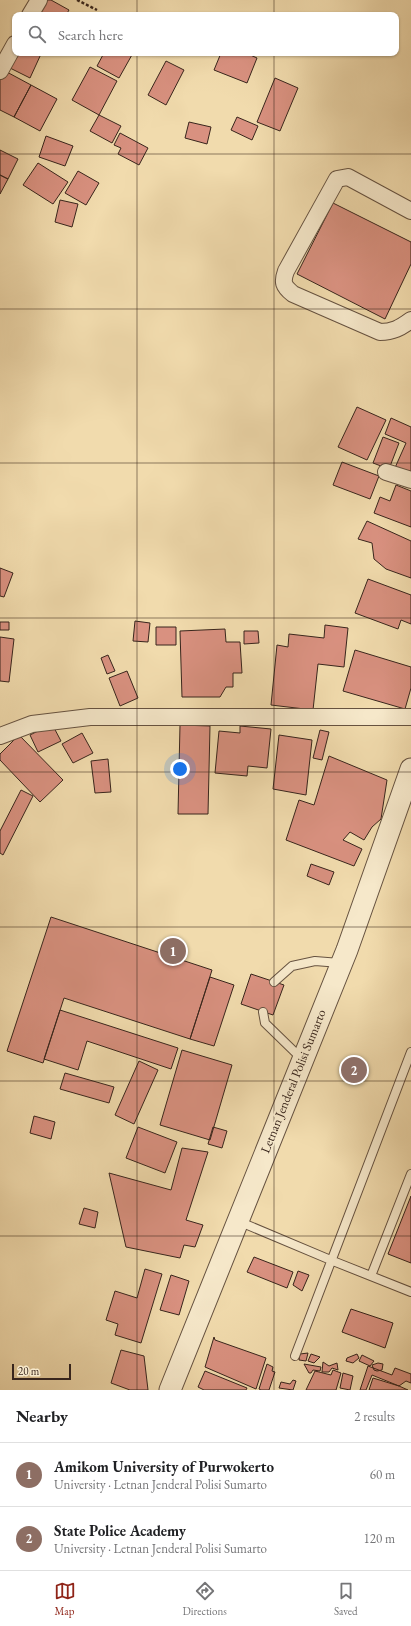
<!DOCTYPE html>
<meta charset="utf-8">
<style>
body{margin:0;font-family:"EB Garamond",serif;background:#f6f6f6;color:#202124}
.scale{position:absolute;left:12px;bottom:10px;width:59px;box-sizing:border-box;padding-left:4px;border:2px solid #38251c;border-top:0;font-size:11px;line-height:14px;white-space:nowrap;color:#38251c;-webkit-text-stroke:3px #f6e8ca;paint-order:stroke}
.you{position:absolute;left:180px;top:769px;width:14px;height:14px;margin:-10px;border:3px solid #fff;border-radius:50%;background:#1a73e8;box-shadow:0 0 0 6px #1a73e833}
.badge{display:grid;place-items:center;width:26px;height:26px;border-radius:50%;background:#8f2418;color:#fff;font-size:13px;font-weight:700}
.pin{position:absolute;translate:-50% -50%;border:2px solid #fff;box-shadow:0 1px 4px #0006}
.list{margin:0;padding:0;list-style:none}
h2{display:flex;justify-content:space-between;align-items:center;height:52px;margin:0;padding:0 16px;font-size:17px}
h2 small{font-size:13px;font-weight:400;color:#757577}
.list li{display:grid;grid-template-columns:26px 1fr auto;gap:12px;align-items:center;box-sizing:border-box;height:64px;padding:0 16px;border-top:1px solid #e0e0e0}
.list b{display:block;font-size:15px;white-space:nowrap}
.list p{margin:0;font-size:13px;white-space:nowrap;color:#757577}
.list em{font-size:13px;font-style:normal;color:#757577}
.icon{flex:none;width:22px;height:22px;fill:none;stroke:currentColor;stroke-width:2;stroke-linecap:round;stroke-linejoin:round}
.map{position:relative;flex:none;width:411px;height:1390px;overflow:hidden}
.search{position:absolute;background:#fff;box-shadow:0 1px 3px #0004;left:12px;right:12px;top:12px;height:44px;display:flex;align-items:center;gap:10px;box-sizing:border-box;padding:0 14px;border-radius:8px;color:#757577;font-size:15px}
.sheet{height:180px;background:#fff}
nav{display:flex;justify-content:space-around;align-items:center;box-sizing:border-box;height:56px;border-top:1px solid #e0e0e0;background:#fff;font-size:11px;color:#757577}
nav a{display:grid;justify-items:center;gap:2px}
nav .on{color:#8f2418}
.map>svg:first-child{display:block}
.building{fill:#d99180;stroke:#38251c}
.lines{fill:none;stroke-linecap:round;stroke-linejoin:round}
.service-casing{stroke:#665240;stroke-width:10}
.minor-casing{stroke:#665240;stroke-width:18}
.tertiary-casing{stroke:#665240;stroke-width:23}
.path{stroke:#38251c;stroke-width:2.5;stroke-dasharray:3 2;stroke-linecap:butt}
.service{stroke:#f6e8ca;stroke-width:8}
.minor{stroke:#f6e8ca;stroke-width:16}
.tertiary{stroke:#f6e8ca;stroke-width:21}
.grid{fill:none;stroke:#38251c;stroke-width:1;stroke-opacity:0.55}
.labels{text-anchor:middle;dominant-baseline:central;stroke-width:4;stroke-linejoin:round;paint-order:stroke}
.street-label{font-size:13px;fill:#38251c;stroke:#f6e8ca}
</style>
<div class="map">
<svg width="411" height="1390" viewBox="0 0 411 1390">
<rect width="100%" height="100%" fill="#f1dbad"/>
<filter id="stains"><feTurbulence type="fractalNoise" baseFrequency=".005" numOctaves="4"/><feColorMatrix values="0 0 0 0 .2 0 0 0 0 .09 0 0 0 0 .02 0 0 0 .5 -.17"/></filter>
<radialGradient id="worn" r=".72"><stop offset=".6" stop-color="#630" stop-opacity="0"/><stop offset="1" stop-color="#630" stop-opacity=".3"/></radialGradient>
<path class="building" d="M45 0H51L69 10 66 15H37Z
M15 53 41 54 30 78 8 67Z
M104 53H133L119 78 97 66Z
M221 53H246L257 58 247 83 214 70Z
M166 61 184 70 166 105 148 95Z
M90 67 117 81 99 115 72 100Z
M5 71 31 85 14 117 0 110V80Z
M275 78 298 88 280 131 257 122Z
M31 85 57 99 40 131 14 117Z
M99 115 121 126 112 143 90 131Z
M237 117 258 126 252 140 231 130Z
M189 122 211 127 207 144 185 138Z
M120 133 148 148 139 165 118 154 121 148 114 145Z
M46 136 73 146 65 166 39 157Z
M0 150 18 159 8 179 0 175Z
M38 163 68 182 53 204 23 185Z
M78 171 99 183 86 205 65 193Z
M0 175 8 179 0 194Z
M60 200 78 204 72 227 55 222Z
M333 203 411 242V264L385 319 297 274Z
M357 407 386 420 367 460 338 447Z
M391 418 411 427V477L394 470 406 443 385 434Z
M383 437 399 443 389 469 373 463Z
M342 462 379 476 370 499 333 485Z
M396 485 411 491V527L374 513 380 497 390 501Z
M367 521 411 541V578L386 569 374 559 372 543 358 539Z
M0 568 13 573 4 597 0 596Z
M368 579 411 595V624L401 620 398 629 355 613Z
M135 621 150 623 148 642 133 641Z
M0 622H9V630H0Z
M325 625 348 628 344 667 318 664 313 710 271 705 277 645 288 647 289 634 324 638Z
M156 627H176V645H156Z
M225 629 226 642H240L242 673H233V687H226L220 697H182L180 631Z
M244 631H258L259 643 244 644Z
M0 637 14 639 9 682 0 681Z
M355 650 411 667V688L405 709 343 691Z
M108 655 115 671 107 674 101 658Z
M127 671 138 698 120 706 109 678Z
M52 724 61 741 38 752 30 735Z
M180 725 210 726 208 814H178Z
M240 726 271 729 267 768 248 766 247 776 215 773 219 731 240 733Z
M320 730 329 732 322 760 313 758Z
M82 733 93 753 73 763 62 744Z
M19 735 63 780 40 802 0 760V754Z
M279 735 312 740 306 795 273 789Z
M329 756 387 780 381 819 372 827 364 840 350 832 343 840 362 849 354 866 286 840 299 800 314 805Z
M108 759 111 792 95 793 91 761Z
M21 790 33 796 3 855 0 853V831Z
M311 864 334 872 329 885 307 876Z
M51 917 212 970 190 1039 64 998 43 1063 7 1051Z
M251 974 284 985 273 1015 241 1004Z
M210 977 234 985 214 1046 190 1039Z
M60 1010 178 1048 171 1069 87 1041 78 1070 44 1059Z
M182 1050 232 1065 210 1140 160 1125Z
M139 1061 158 1070 134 1124 115 1115Z
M65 1073 114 1087 109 1103 60 1089Z
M34 1116 55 1122 51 1139 30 1133Z
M138 1127 177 1142 165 1173 126 1158Z
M213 1127 227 1131 222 1148 208 1144Z
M182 1148 208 1152 186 1220 203 1225 195 1247 184 1245 180 1258 126 1247 109 1173 171 1190Z
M411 1196V1263L388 1254Z
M84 1208 98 1212 95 1228 79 1224Z
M254 1257 293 1272 287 1288 247 1272Z
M145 1269 162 1274 141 1343 115 1335 118 1324 106 1320 115 1291 137 1298Z
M298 1271 309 1275 302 1291 293 1285Z
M171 1275 189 1281 179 1315 160 1310Z
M351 1309 393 1323 385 1348 342 1332Z
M214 1337 215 1340 266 1358 256 1389 205 1367Z
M121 1350 144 1356 148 1390H130L111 1383Z
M308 1353 306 1361 299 1360 300 1354Z
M311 1354 320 1357 314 1363 308 1361Z
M357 1354 359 1358 353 1363 346 1361 347 1358Z
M362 1355 374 1361 370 1366 359 1361Z
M323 1362 329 1366 337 1363 338 1370 332 1368 329 1372H322Z
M378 1363 383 1364 382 1370 377 1371 374 1370 372 1365Z
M267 1364 273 1367 272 1371 275 1372 269 1390H261L259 1389Z
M304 1364 321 1367 320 1371 313 1370 311 1373H309Z
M368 1366 392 1375 395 1368 411 1374V1383L406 1381 399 1386 372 1375 366 1390H360Z
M333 1370 341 1373 336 1390H306L315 1371 331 1375Z
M205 1371 247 1388 246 1390H204L198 1387Z
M343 1373 353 1376 350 1390 340 1388Z
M373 1378 399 1386 408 1390H369Z
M293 1380 296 1381 293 1390 279 1388 281 1382 290 1384Z"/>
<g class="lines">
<defs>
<path id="service" d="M274 982 292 966 315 961 340 963
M263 1012 265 1023 302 1059
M238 1221 333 1261 411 1292
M371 1276 411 1174
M295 1356 411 1052"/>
<path id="minor" d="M30 15 39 0
M0 71 15 44
M411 211 348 177 337 179 286 271C282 282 283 286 293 294L380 332C393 332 400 328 411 320
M386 472 411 480
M0 736 32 724 90 717H411"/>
<path id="tertiary" d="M170 1390 347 950 411 769"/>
</defs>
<use href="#service" class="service-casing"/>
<use href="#minor" class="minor-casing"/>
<use href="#tertiary" class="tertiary-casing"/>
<path class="path" d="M77 0 97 10"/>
<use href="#service" class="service"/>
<use href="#minor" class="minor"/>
<use href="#tertiary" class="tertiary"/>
</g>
<path class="grid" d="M137 0V15M274 0V15M137 53V1390M274 53V1390M0 154H411M0 309H411M0 463H411M0 618H411M0 772H411M0 927H411M0 1081H411M0 1236H411"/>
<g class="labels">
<g class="street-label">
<text transform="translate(293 1081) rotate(-68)">Letnan Jenderal Polisi Sumarto</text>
</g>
</g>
<rect width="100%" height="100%" filter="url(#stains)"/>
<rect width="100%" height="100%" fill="url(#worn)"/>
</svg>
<div class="scale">20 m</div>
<div class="you"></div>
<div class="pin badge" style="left:173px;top:951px;background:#8d6e63">1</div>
<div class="pin badge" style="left:354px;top:1070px;background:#8d6e63">2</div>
<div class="search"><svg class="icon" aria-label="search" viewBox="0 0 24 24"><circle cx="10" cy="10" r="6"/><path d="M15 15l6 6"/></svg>Search here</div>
</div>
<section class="sheet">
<h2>Nearby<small>2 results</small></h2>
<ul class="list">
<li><span class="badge" style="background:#8d6e63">1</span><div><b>Amikom University of Purwokerto</b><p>University · Letnan Jenderal Polisi Sumarto</p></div><em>60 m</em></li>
<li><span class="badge" style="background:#8d6e63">2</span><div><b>State Police Academy</b><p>University · Letnan Jenderal Polisi Sumarto</p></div><em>120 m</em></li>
</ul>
</section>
<nav>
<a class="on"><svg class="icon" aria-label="map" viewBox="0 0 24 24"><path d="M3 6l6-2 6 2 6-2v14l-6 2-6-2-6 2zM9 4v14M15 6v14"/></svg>Map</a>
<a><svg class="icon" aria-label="directions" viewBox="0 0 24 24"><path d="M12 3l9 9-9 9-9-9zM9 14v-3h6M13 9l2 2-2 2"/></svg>Directions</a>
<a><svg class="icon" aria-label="saved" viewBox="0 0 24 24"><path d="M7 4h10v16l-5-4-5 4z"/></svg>Saved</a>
</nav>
